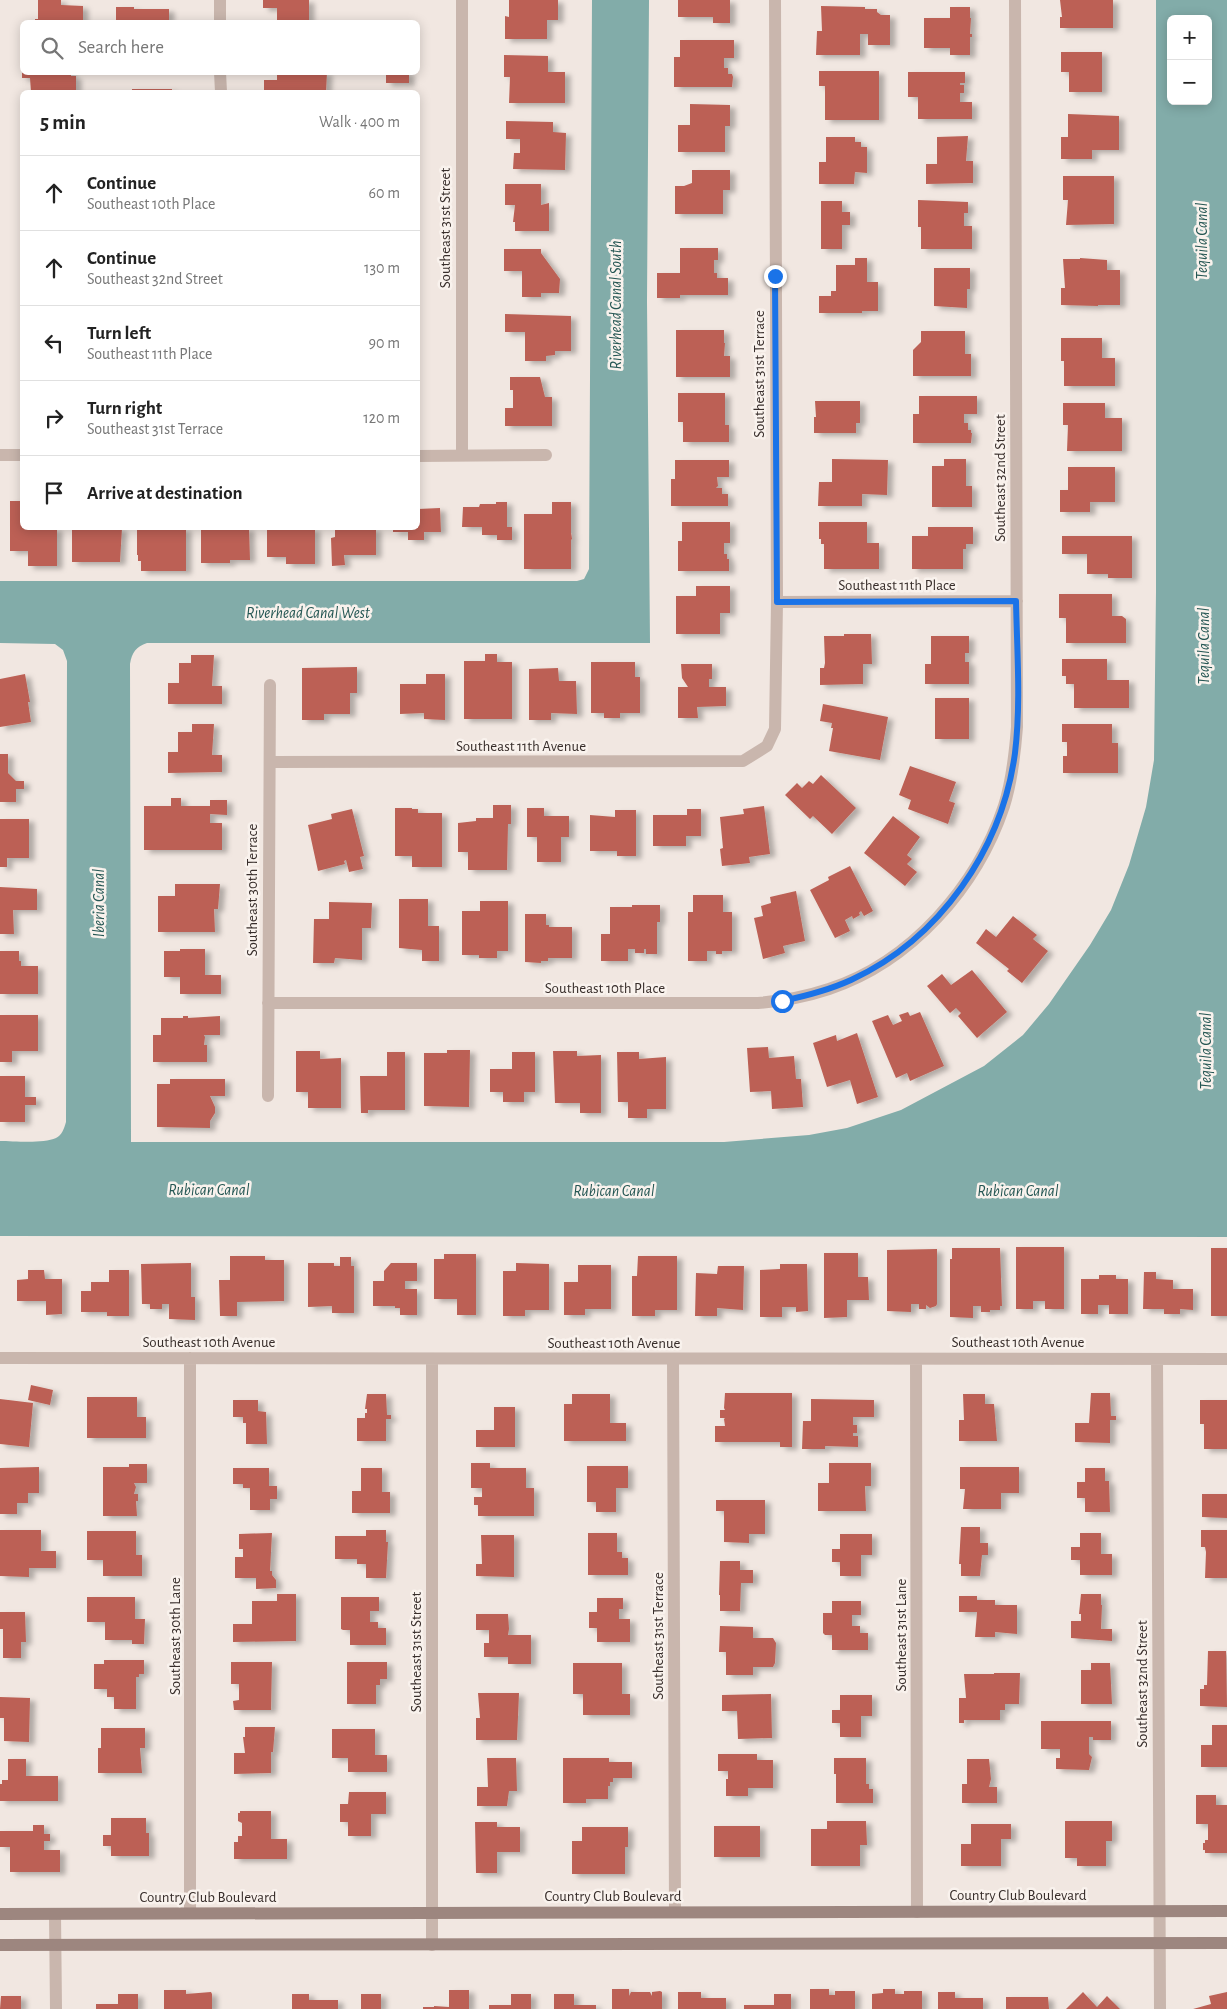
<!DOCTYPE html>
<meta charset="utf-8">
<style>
body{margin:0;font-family:"Alegreya Sans",sans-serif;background:#f2f2f2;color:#222}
.controls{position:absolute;right:15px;top:15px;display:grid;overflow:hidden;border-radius:8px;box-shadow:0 2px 12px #0003}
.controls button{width:45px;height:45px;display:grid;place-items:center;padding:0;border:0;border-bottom:1px solid #e0e0e0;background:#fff;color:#222;font:25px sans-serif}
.stop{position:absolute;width:15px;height:15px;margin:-11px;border:4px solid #1a73e8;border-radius:50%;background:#fff}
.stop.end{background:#1a73e8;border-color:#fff;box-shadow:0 1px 5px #0008}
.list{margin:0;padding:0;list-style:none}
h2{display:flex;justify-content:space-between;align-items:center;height:65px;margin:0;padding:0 20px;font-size:21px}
h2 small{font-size:16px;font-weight:400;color:#767676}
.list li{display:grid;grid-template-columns:32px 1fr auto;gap:15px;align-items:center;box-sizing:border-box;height:75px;padding:0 20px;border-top:1px solid #e0e0e0}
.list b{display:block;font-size:19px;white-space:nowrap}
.list p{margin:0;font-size:16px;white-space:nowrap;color:#767676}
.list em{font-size:16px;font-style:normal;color:#767676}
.icon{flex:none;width:28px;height:28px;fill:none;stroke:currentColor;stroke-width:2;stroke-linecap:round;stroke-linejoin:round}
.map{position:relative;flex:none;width:1227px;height:2009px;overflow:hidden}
.search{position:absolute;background:#fff;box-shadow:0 2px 12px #0003;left:20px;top:20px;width:400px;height:55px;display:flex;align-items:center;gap:12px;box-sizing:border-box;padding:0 18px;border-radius:8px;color:#767676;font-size:19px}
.panel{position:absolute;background:#fff;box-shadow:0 2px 12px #0003;left:20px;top:90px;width:400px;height:440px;border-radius:8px}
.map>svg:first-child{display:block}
.water{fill:#82aca9;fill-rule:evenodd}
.building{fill:#bc6054;filter:url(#shadow)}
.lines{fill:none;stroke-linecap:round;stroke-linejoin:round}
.street{stroke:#c9b6ad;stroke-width:12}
.secondary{stroke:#9d867f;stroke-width:12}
.route{stroke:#1a73e8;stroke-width:6}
.labels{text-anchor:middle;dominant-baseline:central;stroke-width:5;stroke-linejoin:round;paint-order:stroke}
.street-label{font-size:15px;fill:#382e2b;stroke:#f9f2ed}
.water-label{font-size:16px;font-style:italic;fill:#245653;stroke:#f9f2ed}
</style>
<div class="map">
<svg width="1227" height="2009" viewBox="0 0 1227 2009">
<defs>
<filter id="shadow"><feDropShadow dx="5.5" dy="3" stdDeviation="2.5" flood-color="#0004"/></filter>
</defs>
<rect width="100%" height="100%" fill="#f1e7e1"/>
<path class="water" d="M592 0H649L647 302 650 643H147C136 647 132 652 130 664L131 1142H724L809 1135 847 1128 901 1110 984 1066 1023 1035 1049 1004 1090 945 1111 910 1129 865 1146 807 1154 760 1156 592V0H1227V1237L0 1236V1141C14 1141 43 1144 56 1138 62 1135 64 1129 66 1122L67 661 63 650 55 644 0 643V581H577L584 579 589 569ZM1171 19H1208V101H1171Z"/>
<path class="building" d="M38 0H61V5L83 6V22H35V19H38Z
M263 0H309V22H277V8H263Z
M509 0H558V20H547V39H505V16L509 17Z
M678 0H730V23H713V17H678Z
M1060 0H1113V28H1060V17H1062Z
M821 6 865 7V9H877V12L881 15H890V45H868V34H860V55H816L817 31H822Z
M116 7H134V9H169V20H165V22H116Z
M950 7H970V18H971L970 34H972V37H970V55H950V48H924V18H950Z
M680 40H734V58H724V68H728V74H732L733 77 732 87H674V57H680Z
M1061 52H1102V92H1069V72H1061Z
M504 55 548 56V72H565V103H509L510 77H504Z
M819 71H879V120H825V86H819Z
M22 72H71V76H76V92H31L30 78H22Z
M277 72H327L326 92H264V80H277Z
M386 72H409V83H386Z
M908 72H965V83H960V85H964V93H960V102H972V119H918V97H908Z
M132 89H172V92H132Z
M690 104 730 105V126H725V152H678V125H690Z
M1068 114 1119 116V150H1092V159H1061V137H1068Z
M506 121 553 122V132L566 133 565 170 513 169 514 153H520V139H506Z
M968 136 966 161H973V183L926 184V164H937V137Z
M826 137H855V142H861V147H867V173L855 172 854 184H819V162H826Z
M692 170H730V190H723V214H675V186H684L692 183Z
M1063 176H1114V224L1066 225 1068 200H1063Z
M505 184H541V205L549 203V231H515V222H513L515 205H505Z
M918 200 968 202V213H964V226H972V249H921V227H918Z
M821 201H842V212H850V225H842V249H821Z
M680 248H718V260H714V273H717V278H728V295H680V298H657V273H680Z
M504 249H541V253L560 279 559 293H541V297H522V271H504Z
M855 258H867V282H878V311H862V313H819V296H831V291H836V265H855Z
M1080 258 1107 260V270H1120V305H1098V306L1061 305V288H1065L1063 259H1080Z
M934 268H970V289H967V308L934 306Z
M505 314 571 316V351H555V355L546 356V361H525V332H505Z
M676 330H724V343H725L724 356H730V377H676Z
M921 331H965V354H971V376H913V350L921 342Z
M1061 338H1102V358H1115V386H1064V361H1061Z
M510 377H540L545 397H552V426H505V408H513V390H510Z
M678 393H725V425H729V442H683V422H678Z
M919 396H977V414H964V423H968V430H971V433H972L971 443H913V414H919Z
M815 401H860V423H856V433H814V417H816Z
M1063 403H1105V418H1122V451H1067L1068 425H1063Z
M832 459 888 460 887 495 862 494V506H818L819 482H832Z
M944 459H966V486H972V507H932V466H944Z
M675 460H729V477H717L718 486 716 488H722V494H728V506H671V479H675Z
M1068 467H1115V502H1090V512H1060V490H1068Z
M10 501H22V528H57V566H28V551H10Z
M496 502H507V527H512V540H497V535H482V527H462L463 507H479L480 504H496Z
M552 502H571V533L572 539 571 540V569H524V514H552Z
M440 508 441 532H424V540H408V532H393V528H418V509Z
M682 522H730V543H724V554H727V559H729V571H678V541H682Z
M819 522H867V543H879V569H824V544H821V539H819Z
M928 527H973V544H966V549H963V569H912V536H928Z
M72 528H122L120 562H72Z
M137 528H186V571H141V561H138V555H137Z
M201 528H249L250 560H230V563H201Z
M267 528H315V564H286V557H267Z
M335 528H376V555H344L345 565 332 566 331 538 335 537Z
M1062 536H1132V578H1108V574H1087V554H1062Z
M696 586H730V613H720V634H676V596H696Z
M1059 594H1112V616H1122L1126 619V643H1066V618H1059Z
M844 634H871L872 664H863V684L820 685V668H824L825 663 824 636H844Z
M931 636H969V653H965V662H969V684H925V664H931Z
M485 654H497V662H512V719H464V661H485Z
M191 655H214L212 686H222V704H168V683H179V663H191Z
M1062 659H1107V680H1129V708H1074V684H1066V676H1062Z
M591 662H635V677H640V713H620V718H604V713H591Z
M681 664H712V679H709V687H726V706L697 707 698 718H678V687H688L682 678Z
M357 667V693H350V714H324V720H302V668Z
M558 668 559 681H576L577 714 551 713V720H529V669Z
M25 674 30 702H28L31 722 0 727V679Z
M426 674H445V720L424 719V713L400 714V684H426Z
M935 698H969V739H935Z
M823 704 888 717 880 760 829 751 833 728H831L832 723 820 721Z
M192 724H214L212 755H222V772L168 773V752H178V732H192Z
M1062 724H1112V743H1118V773H1063V756H1067V742H1062Z
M0 754H8V773L16 781H24V789H16V802H0Z
M910 766 956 782 949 801 955 803 948 824 908 809 911 800 899 795Z
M821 775 856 808 832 834 813 816 810 819 785 795 797 783 802 788 809 781 813 784Z
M171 798H181V806H210V800H227V815L210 814V823H222V850H144V806H171Z
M493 805H511V824H508L507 870H468V852H458V823L476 821V818H493Z
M764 806 770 854 749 857 750 863 722 866 720 849 723 848 720 817 744 814 743 809Z
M395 808H412V809H418V813H442V867H412V856H395Z
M527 808H544V816H569V837H561V862H537V837H527Z
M352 809 364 856 360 857 363 869 349 872 346 860 344 861 345 864 318 871 308 825 332 819 331 814Z
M687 809H701V836H686V846H653V815H687Z
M615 810H636V856H617V851H590V815L615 817Z
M893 816 920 837 907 855 912 859 907 864 917 872 905 886 864 853Z
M0 819H29V858H7V867H0Z
M850 866 873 911 864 916 861 911 859 913 860 915 853 919 852 916 845 920 850 931 835 938 810 890 829 880 828 877Z
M175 884H220L218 909H214L215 932H158V896H175Z
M0 887 37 889V910H13L14 934H0Z
M796 891 805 941 783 946 785 953 763 959 754 918 763 916 761 906 771 903 770 897Z
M693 895H723V912H732V951H722V954H716V951H707V961H688V912H693Z
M399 899H428V926H439V961H422V950L399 948Z
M480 901H508V951H497V958H479V955H462V911H480Z
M329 902 372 903 371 928H362V960L335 958 334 963H313L314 919H329Z
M632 905H660V922H657V954H646V949H644V953H635V949H628V961H601V934H610V907H632Z
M525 914H546V925H549V927H572V958H548V961H541V963L525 962Z
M1013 916 1037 935 1033 939 1048 951 1022 983 1007 971 1009 969 976 943 986 929 996 937Z
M180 949H205V975H221V994H180V977H164V951H180Z
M0 951H19V961H21V966H38V994H0Z
M972 970 1007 1012 977 1038 958 1016 961 1013 956 1008 950 1013 927 986 942 974 951 985Z
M908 1012 910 1016 920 1012 944 1066 910 1081 907 1073 896 1078 872 1021 888 1015 893 1025 902 1021 899 1015Z
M0 1015H38V1051H12V1062H0Z
M183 1016H188V1018L220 1016V1035H204L205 1037 204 1045H207V1062H153V1035H161V1018H183Z
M857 1033 878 1097 857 1104 850 1080 827 1087 813 1043 836 1035 837 1041Z
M768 1047 769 1058 794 1056 796 1079H801L803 1107 772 1109 771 1091 750 1092 747 1048Z
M447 1050H470L469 1107 424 1106V1053H447Z
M296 1051H320V1059L341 1058V1108H308V1092H296Z
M553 1051H577V1056L601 1055V1113H580V1103H555Z
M387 1052H405V1110H368V1113H361L360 1076H387Z
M512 1052H535V1092H524V1102H503V1092H490V1069H512Z
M617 1052H639V1059L666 1057V1109H647V1118H628V1102H618Z
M0 1076H25V1097H36V1105H25V1122H0Z
M170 1079H225V1096H210L215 1107V1113L210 1121V1128L157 1127V1084H170Z
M1016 1247H1064V1309H1045V1301H1033V1309H1016Z
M952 1248H1000L1002 1306H1000V1310H990V1306V1312H981V1306H973V1318L950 1317V1259H952Z
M1211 1248H1227V1316H1211Z
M937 1249V1304L936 1306 930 1308 926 1305V1309H919V1304H911V1312L887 1311V1250Z
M824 1253H858V1277H868L869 1300H847V1317L824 1318Z
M444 1254H476V1315H457V1299H434V1259H444Z
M230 1256H265V1260H284V1301L237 1302V1316H220L219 1280H230Z
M638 1256H677V1310H655V1316H632V1276H637Z
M340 1257H351V1266H354V1313H332V1306L308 1307V1263H334V1266H340Z
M191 1263V1297H195V1320L169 1319V1304H162V1309H150V1304H142L141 1264Z
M391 1263H417V1281H405V1289H417V1315H400V1308H395V1306H373V1281H384V1271Z
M516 1263 549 1264V1310H525V1316H503V1271H516Z
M780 1264H807L808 1311 796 1312V1307H782V1317H760V1270L780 1269Z
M578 1265H611V1309H585V1315H564V1282H578Z
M718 1266H744L743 1310 717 1308V1316H695L696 1273 717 1274Z
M28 1270H44L45 1279H62V1314L46 1315V1301H17V1280L28 1279Z
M109 1270H129V1316H107V1312H81V1291H91V1282H109Z
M1144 1272H1156V1279L1173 1280V1289H1193V1310L1180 1309V1314H1164V1309H1143Z
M1099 1275H1116V1279H1128V1314H1109V1305H1098V1314H1081V1279H1099Z
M31 1385 53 1390 50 1405 28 1400Z
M725 1393H792V1447H780V1442H715V1426H725L724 1419 725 1418H720V1410H725L724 1408Z
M1091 1393H1110L1111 1416H1116V1420H1110V1443L1075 1442V1423H1089Z
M367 1394H386L387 1415H391V1419H386V1441H357V1418H365V1413H367V1409H365Z
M572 1394H610V1423H626V1441H564V1404H572Z
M963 1394H985V1404H994L997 1441H959V1420H964Z
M87 1397H137V1417H146V1438H87Z
M0 1399 33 1403 29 1447 0 1444Z
M811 1399 874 1400V1417H853V1425H857V1433H853V1436H858V1447L825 1446V1449H802L803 1421H811Z
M233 1400H258V1411L266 1412 267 1444H246V1423H243V1417H233Z
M1200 1400H1227V1449H1204V1424H1200Z
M494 1407H515V1447H476V1430H494Z
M471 1463H490V1468H526V1488H534V1516H478V1505H474V1497H482V1488H471Z
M829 1463H871V1486H865L866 1511H818V1483H829Z
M129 1464H147V1483H134L136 1487 134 1494H138V1501H136L137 1516H103V1467H129Z
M587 1466H628V1488H616V1512H596V1502H587Z
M39 1467V1493H28V1503H17V1514H0V1468Z
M960 1467H1019V1493H1001V1509H963L965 1489H960Z
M233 1468H269V1486H277V1499H270V1510H250V1488H243V1484H233Z
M361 1468H382V1492H390V1513H352V1491H361Z
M1085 1468H1105V1481H1109L1110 1512H1085V1498H1077V1482H1085Z
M1202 1494H1227V1518L1202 1517Z
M716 1500H765V1534H749V1543L724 1542V1511H716Z
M961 1527H980V1543H988V1555H982L980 1576H961V1564H959Z
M0 1530H41V1551H56V1568H29V1577L0 1576Z
M366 1530H386V1542H388L386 1578H366V1564H357V1559H335V1536H366Z
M1201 1530H1227V1578H1205L1206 1552 1205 1547H1201Z
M87 1531H136V1555H142V1576H103V1560H87Z
M272 1533 270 1571H272V1575L276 1580V1588L256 1589V1578H235V1557H243V1549H239V1534Z
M588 1533H617V1552H622V1558H628V1575H588Z
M1080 1533H1101V1554H1112V1575H1080V1560H1071V1547H1080Z
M840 1534H872V1555H861V1576H840V1562H832V1549H840Z
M481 1535H514V1577L476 1576V1564H482Z
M720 1561H740V1570H753V1583H741L740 1611H720V1595H719Z
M277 1594H296V1641L233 1642V1624H252V1601H277Z
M1081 1594H1101V1605H1102L1101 1629H1112V1641L1071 1638V1621H1081V1614H1079Z
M959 1596H977V1600H995V1605H1017V1634L995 1632V1637H975L977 1612H959Z
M87 1597H135V1619H145L144 1644H132V1640H105V1622H87Z
M341 1597H379V1611H370V1622H378V1628H386V1645H350V1630H343L341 1629Z
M597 1598H623V1609H619V1619H630V1642H597V1628H589V1612H597Z
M832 1601H861V1615H852V1626H860V1633H868V1650H832V1635H825L823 1633V1613H832Z
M0 1612H25L26 1642H21V1658H3V1629H0Z
M476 1614H508L509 1629 508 1635H531V1664H508V1657H484V1643H489V1630H476Z
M720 1626 753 1627V1638H773L776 1643 775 1663 773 1667H753V1675H726V1652H719Z
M1208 1651H1226L1227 1707 1200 1706V1689H1204V1685H1207Z
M104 1660H144V1674H139V1677H136V1709H114V1697H107V1689H94V1664H104Z
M231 1662H272L271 1710H234L233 1701 239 1700V1684H231Z
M347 1662H387V1679H380V1685H376V1704H347Z
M573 1663H622V1694H630V1715H583V1694H573Z
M1091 1663H1110L1112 1704H1081V1670H1091Z
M994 1673H1020L1019 1704H1005V1710H1000V1720H964V1723H959V1698H966L964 1674H994Z
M478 1693H519L517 1740H476V1718H480Z
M771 1694 772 1738 738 1739 737 1711H722V1695Z
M840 1695H872V1716H861V1737H840V1723H832V1710H840Z
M0 1697 30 1698 29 1742 4 1741V1718H0Z
M1041 1721H1111V1740H1093V1737H1089V1754L1092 1757 1089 1770 1056 1769V1758H1060V1749H1041Z
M1212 1725H1227V1767H1201V1745H1212Z
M245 1727H275L273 1752H271V1773L234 1774V1753H245L243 1737H245Z
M101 1728H145V1748H140L142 1773H98V1748H101Z
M332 1729H375V1755H387V1772H348V1758H332Z
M718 1754H757V1760H773V1788H748V1796H726V1779H728V1771H718Z
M487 1758H516L517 1791H509L507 1806H477V1787H488Z
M563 1758H609V1762H632V1778H613V1782H610V1786H608V1799H586V1803H563Z
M834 1758H866V1784H869V1789H873V1803H836V1774H834Z
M8 1759H26V1776H58V1801H0V1784H2V1780H8Z
M967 1759H989L991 1779 989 1787H997V1803H962V1784H967Z
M349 1792H386V1814H371V1836H348V1822H340V1804H348Z
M1196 1795H1216V1805H1227V1853H1205V1850H1203V1843H1205V1840H1208V1824H1196Z
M240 1811H271V1839H287V1859H234V1842H238V1836H242V1823L238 1821V1813H240Z
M111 1818H146V1833H149V1856H111V1846H103V1835H111Z
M827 1821H866L867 1845H860V1866H811V1829H827Z
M1065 1821H1112V1841H1106V1866H1077V1858H1065Z
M475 1822H497V1827H520V1852H497V1873H476Z
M971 1824H1011V1839H1001V1866H961V1844H971Z
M33 1825H44V1834H50V1841H44V1850H60V1872H10V1847H0V1831H33Z
M714 1826H760V1857H714Z
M582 1827H628V1847H625V1874H572V1841H582Z
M612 1989H629V1996L631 1992H650L652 1996V1992L660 1991 662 1992V2009H612Z
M810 1989H829V1995H835V1991H855V2009H810Z
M883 1989H895V1994H904V1991H922V2009H872V1994L883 1993Z
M164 1990H186V1994L211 1992 212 1994V2009H164Z
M449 1990H469V2009H423V2007H434V2006L449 2007Z
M678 1992H701V1998H726V2009H678Z
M938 1992H955V1998H983V2009H938Z
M1083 1992 1097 2007 1107 1996 1120 2009H1066Z
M1227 1992V2009H1193L1211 2004 1209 1996Z
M118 1994H138V2009H96V2004H118Z
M292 1994H309V2000H338V2009H292Z
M361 1994H381V2009H361Z
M511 1994H531V2009H489V2005H511Z
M554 1994H574V2005H596V2009H554Z
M774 1994H791V2009H744V2005H774Z
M1 1996H21V2009H0Z
M1006 1997H1048L1049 2009H1006Z"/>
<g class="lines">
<path class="street" d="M220 0V22
M462 0V455
M220 72 221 92
M0 455H22
M418 456 546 455
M777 602 1017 601
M271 762 743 761 767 746 775 729 777 602 775 0
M268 1003H758C782 1001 805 997 829 989 911 962 977 887 1004 806 1012 781 1015 753 1017 727L1015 0
M268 1096 270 685
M0 1358 1227 1359
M432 1359V1945
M673 1359 675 1912
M916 1359 917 1912
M1157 1359 1160 2009
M190 1913V1358
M55 1914 56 2009"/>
<path class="secondary" d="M0 1914 1227 1911
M0 1945 1227 1943"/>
</g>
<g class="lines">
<path class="route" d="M775 276 777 602 1016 601C1017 652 1021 703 1015 753 1002 849 940 939 851 980 829 990 806 996 782 1001"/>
</g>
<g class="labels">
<g class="street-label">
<text transform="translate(445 228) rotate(-90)">Southeast 31st Street</text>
<text transform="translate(759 374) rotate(-90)">Southeast 31st Terrace</text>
<text transform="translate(1000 478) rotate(-90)">Southeast 32nd Street</text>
<text x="897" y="585">Southeast 11th Place</text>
<text x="521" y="746">Southeast 11th Avenue</text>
<text transform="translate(252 890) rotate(-90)">Southeast 30th Terrace</text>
<text x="605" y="988">Southeast 10th Place</text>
<text x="209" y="1342">Southeast 10th Avenue</text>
<text x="1018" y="1342">Southeast 10th Avenue</text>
<text x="614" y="1343">Southeast 10th Avenue</text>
<text transform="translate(901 1635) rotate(-90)">Southeast 31st Lane</text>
<text transform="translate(175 1636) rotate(-90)">Southeast 30th Lane</text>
<text transform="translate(658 1636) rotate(-90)">Southeast 31st Terrace</text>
<text transform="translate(416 1652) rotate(-90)">Southeast 31st Street</text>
<text transform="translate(1142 1684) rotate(-90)">Southeast 32nd Street</text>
<text x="1018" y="1895">Country Club Boulevard</text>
<text x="613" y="1896">Country Club Boulevard</text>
<text x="208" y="1897">Country Club Boulevard</text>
</g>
<g class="water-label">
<text transform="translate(1202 241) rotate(-90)">Tequila Canal</text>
<text transform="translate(616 305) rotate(-90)">Riverhead Canal South</text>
<text x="308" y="613">Riverhead Canal West</text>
<text transform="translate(1204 646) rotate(-90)">Tequila Canal</text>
<text transform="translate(99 903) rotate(-90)">Iberia Canal</text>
<text transform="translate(1206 1051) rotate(-90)">Tequila Canal</text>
<text x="209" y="1190">Rubican Canal</text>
<text x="614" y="1191">Rubican Canal</text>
<text x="1018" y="1191">Rubican Canal</text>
</g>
</g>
</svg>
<div class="controls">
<button>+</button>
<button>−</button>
</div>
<div class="stop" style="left:782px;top:1001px"></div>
<div class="stop end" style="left:775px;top:276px"></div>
<div class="search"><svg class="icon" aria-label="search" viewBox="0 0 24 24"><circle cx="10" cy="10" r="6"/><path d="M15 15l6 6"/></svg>Search here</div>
<section class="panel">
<h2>5 min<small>Walk · 400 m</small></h2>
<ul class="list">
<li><svg class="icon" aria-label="ahead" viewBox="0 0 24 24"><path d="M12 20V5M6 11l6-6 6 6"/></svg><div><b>Continue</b><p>Southeast 10th Place</p></div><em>60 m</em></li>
<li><svg class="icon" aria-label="ahead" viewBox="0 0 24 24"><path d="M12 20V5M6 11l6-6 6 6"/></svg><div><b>Continue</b><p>Southeast 32nd Street</p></div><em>130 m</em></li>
<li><svg class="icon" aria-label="left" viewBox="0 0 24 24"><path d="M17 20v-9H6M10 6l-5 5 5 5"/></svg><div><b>Turn left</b><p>Southeast 11th Place</p></div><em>90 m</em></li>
<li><svg class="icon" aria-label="right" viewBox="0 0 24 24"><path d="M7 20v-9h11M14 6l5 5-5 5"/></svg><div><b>Turn right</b><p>Southeast 31st Terrace</p></div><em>120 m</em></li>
<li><svg class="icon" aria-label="arrive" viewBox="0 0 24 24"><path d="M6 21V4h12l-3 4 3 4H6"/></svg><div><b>Arrive at destination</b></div></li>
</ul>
</section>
</div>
